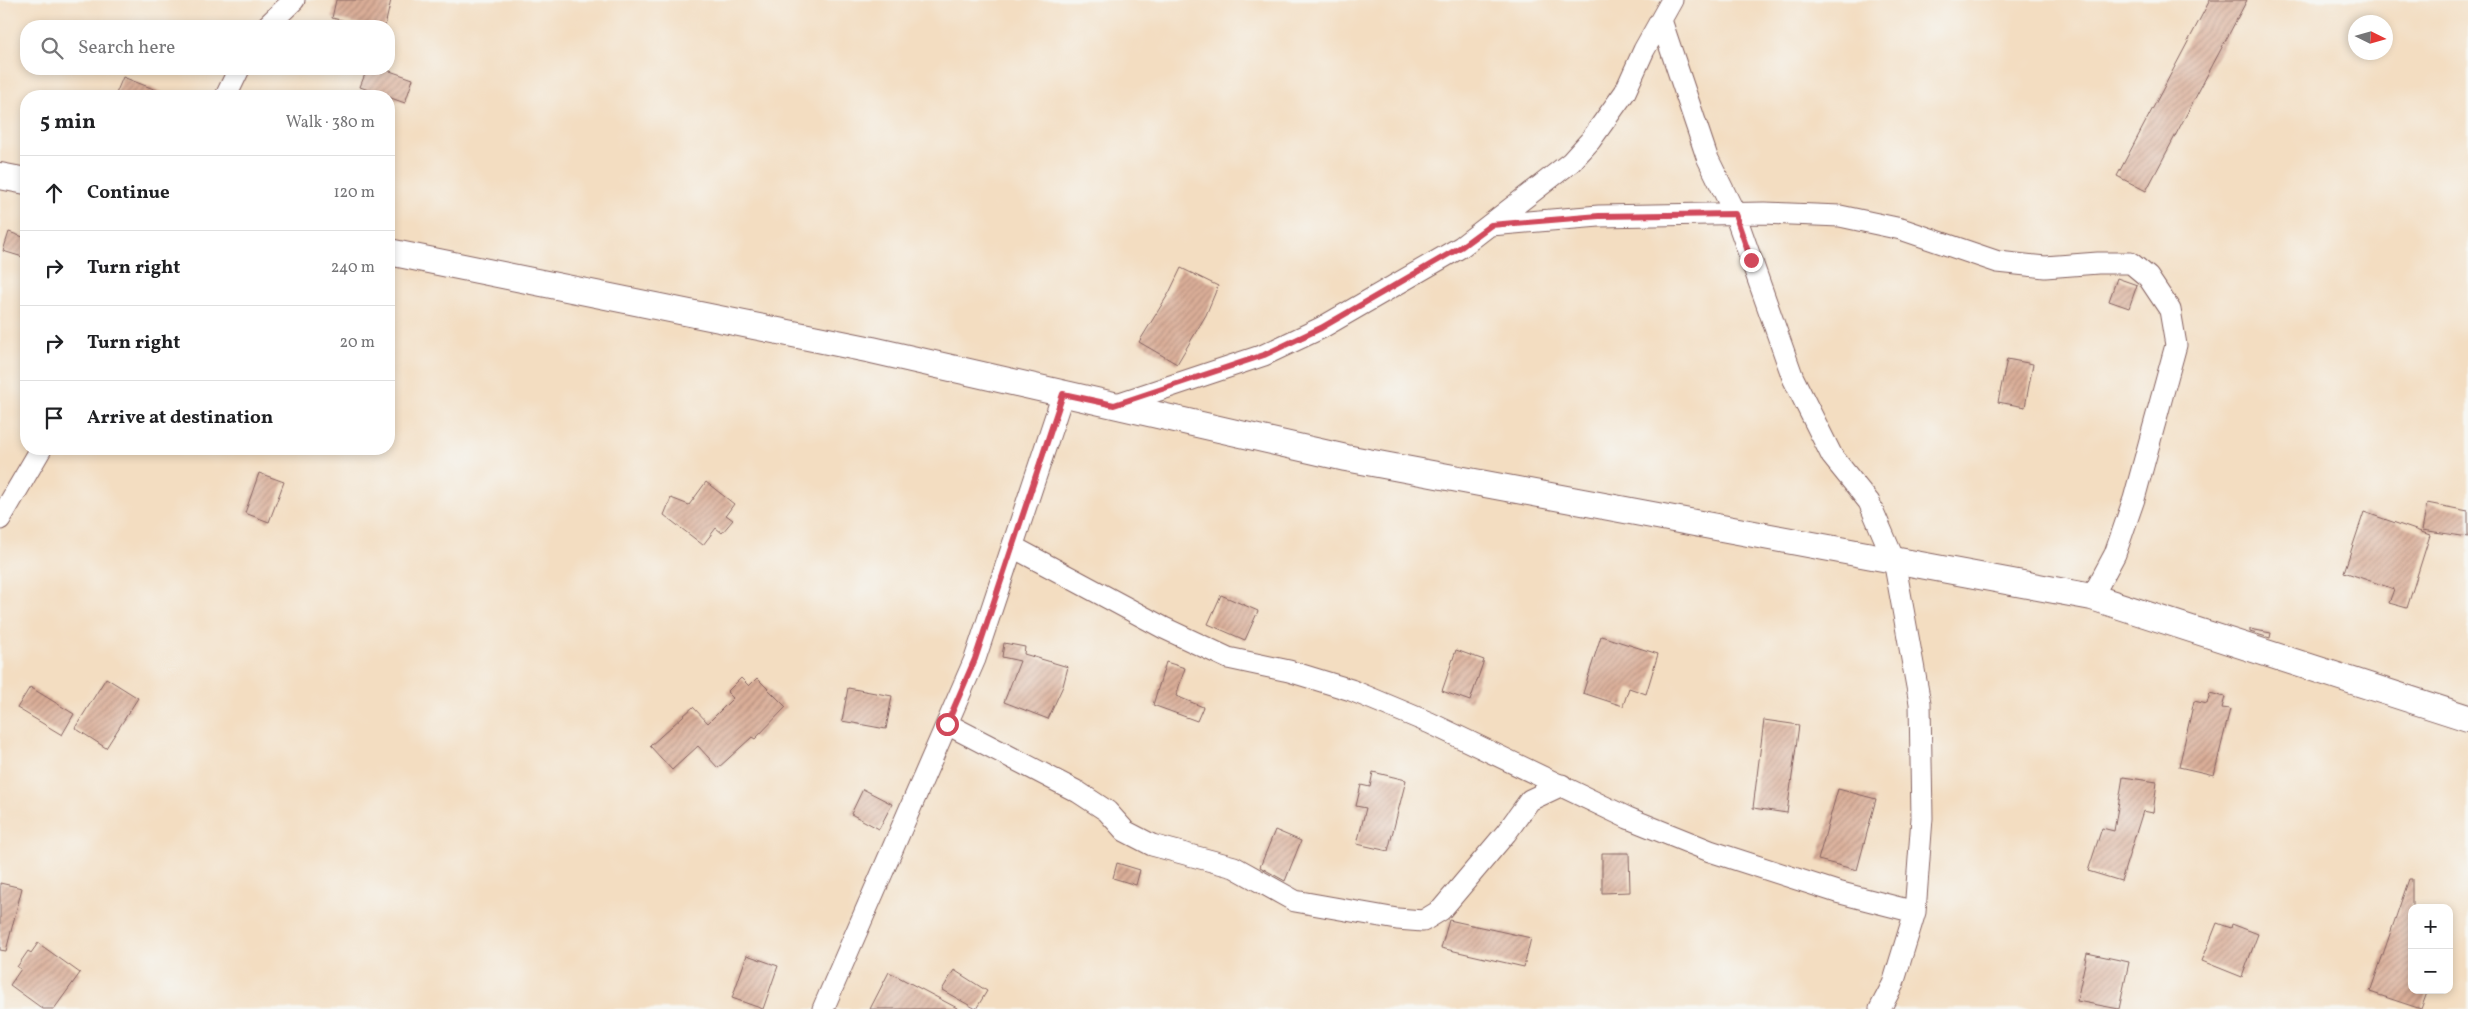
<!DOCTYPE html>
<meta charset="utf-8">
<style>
body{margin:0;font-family:Vollkorn,serif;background:#f2f2f2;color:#202124}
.controls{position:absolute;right:15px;bottom:15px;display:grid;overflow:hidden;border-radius:10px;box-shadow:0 2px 8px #0003}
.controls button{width:45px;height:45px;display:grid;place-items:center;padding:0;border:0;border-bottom:1px solid #e0e0e0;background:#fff;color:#202124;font:25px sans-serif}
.compass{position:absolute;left:2348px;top:15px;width:45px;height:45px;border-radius:50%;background:#fff;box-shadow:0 2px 8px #0003;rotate:95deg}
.stop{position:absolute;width:15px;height:15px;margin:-11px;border:4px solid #d1495b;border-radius:50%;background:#fff}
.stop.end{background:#d1495b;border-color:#fff;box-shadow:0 1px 5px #0008}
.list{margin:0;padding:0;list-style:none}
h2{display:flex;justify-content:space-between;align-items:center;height:65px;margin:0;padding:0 20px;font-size:21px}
h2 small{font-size:16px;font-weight:400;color:#757577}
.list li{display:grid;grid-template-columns:32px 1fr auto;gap:15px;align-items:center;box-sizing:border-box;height:75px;padding:0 20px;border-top:1px solid #e0e0e0}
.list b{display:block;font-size:19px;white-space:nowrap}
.list em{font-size:16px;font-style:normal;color:#757577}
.icon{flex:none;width:28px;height:28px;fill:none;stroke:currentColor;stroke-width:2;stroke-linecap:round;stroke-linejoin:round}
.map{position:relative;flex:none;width:2468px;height:1009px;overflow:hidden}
.search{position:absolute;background:#fff;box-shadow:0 2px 8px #0003;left:20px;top:20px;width:375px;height:55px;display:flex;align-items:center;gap:12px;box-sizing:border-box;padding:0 18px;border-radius:20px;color:#757577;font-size:19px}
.panel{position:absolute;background:#fff;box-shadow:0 2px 8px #0003;left:20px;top:90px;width:375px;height:365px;border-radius:20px}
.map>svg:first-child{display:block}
.building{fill:url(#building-hatch)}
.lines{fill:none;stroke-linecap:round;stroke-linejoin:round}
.minor-casing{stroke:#856260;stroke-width:23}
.major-casing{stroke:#856260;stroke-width:28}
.minor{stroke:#fff;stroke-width:21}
.major{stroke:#fff;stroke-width:26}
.route{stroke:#d1495b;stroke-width:6}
</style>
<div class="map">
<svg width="2468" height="1009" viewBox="0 0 2468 1009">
<defs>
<pattern id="building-hatch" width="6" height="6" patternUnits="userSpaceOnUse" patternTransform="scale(1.25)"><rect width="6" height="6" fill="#daae98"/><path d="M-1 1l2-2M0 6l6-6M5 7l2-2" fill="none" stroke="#b38d7c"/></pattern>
</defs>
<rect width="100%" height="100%" fill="#f6f6f2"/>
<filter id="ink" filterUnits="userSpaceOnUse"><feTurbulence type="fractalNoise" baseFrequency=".02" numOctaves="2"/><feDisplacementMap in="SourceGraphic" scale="10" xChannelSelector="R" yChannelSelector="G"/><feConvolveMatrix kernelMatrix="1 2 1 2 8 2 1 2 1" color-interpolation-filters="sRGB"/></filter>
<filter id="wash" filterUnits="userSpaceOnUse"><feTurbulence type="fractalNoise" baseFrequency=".0096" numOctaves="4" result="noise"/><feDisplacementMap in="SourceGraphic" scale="20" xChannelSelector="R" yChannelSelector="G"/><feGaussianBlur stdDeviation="1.12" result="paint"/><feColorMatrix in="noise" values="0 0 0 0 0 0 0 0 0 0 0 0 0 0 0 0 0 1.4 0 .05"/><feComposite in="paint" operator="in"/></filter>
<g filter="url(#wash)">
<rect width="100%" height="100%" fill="#f3ddc1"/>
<g id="blocks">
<path class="building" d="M336 0H391L385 26H369L332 18Z
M2210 0H2247L2146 191 2117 176Z
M367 69H384L413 79 405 103 360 87Z
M123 77 169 95V96H115Z
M9 232 26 238V258L3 251Z
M1181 268 1218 286 1206 315 1177 364 1139 342 1169 293Z
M2117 278 2137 285 2129 308 2109 301Z
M2007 359 2033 364 2025 407 1998 402Z
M259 473 284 482 269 522 245 513Z
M706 482 734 504 726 515 733 520 722 533 716 528 703 545 664 515 671 498 689 505Z
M2427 503 2468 511V537L2422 530Z
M2364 512 2430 535 2407 608 2389 603 2394 589 2344 572Z
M1221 595 1258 611 1245 640 1208 624Z
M2250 629 2271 633 2270 638 2250 632Z
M1601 636 1658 654 1646 694 1629 688 1623 706 1583 693Z
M1004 643 1025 647 1024 654 1068 667 1063 686 1048 719 1004 702 1020 661 1002 657Z
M1456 650 1484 660 1470 701 1442 691Z
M1166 662 1185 668 1176 696 1203 707 1197 721 1153 705Z
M106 678 138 698 106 748 75 728Z
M741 678 749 686 757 678 786 707 755 739 752 737 718 768 698 746 672 770 650 746 693 707 708 723 733 698 727 692Z
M30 687 74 714 62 735 17 708Z
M848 688 892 696 886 729 842 721Z
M2210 693 2225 697 2222 708 2230 709 2214 775 2179 767 2194 701 2207 704Z
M1764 720 1799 725 1787 813 1753 808Z
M1373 772 1406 780 1388 851 1357 844 1366 808 1356 806 1361 785 1370 787Z
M2123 777 2157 782 2153 813 2143 811 2121 881 2088 871 2102 828 2114 831Z
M863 789 892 804 879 829 851 814Z
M1838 789 1876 799 1857 870 1818 860Z
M1275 830 1301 841 1285 881 1260 867Z
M1602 853H1629L1630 892 1602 893Z
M1117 863 1140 870 1136 885 1113 878Z
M2409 879H2412V990H2428L2421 1009 2370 992Z
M0 883 22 888 6 951 0 950Z
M1449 920 1531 938 1524 967 1441 948Z
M2217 923 2231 928 2232 924 2258 934 2242 977 2202 961Z
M38 943 80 973 54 1009H43L10 985 21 969 17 967 28 951 31 953Z
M2087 953 2129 962 2119 1009 2077 1001Z
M747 955 778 966 763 1009 732 998Z
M954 970 987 991 976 1009 942 990Z
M889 972 959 1009H870Z"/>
</g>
</g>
<g filter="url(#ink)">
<use href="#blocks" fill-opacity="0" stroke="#856260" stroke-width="1"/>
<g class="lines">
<defs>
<path id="minor" d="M1661 20 1707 157 1735 214 1793 378 1832 456 1869 502 1894 560 1920 703 1922 818 1915 912 1893 984 1880 1009
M267 26 294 0
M226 96 239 69
M1491 225 1599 216 1764 213 1840 216 1901 229 1998 262 2045 267 2098 263H2131L2148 277 2170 310 2176 345 2134 499 2115 554 2092 597
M1114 405 1264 355 1321 328 1461 247 1571 162 1590 141 1625 92 1644 50 1672 0
M0 519 41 449
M1013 547 1164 628 1228 658 1289 671 1351 690 1430 723 1628 818 1710 851 1837 892 1915 912
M947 724 1078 792 1107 811 1125 831 1152 845 1234 867 1295 901 1397 919 1423 921 1441 910 1506 833 1530 800 1562 785
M823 1009 975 659 1063 394"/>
<path id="major" d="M0 176 26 181
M389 252 872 350 1346 458 2092 597 2468 718"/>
</defs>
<use href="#minor" class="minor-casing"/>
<use href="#major" class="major-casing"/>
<use href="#minor" class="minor"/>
<use href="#major" class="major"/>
</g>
</g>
<g class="lines" filter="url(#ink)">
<path class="route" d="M947 724 975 659 1063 394 1114 405 1264 355 1321 328 1461 247 1491 225 1599 216 1735 214 1751 260"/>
</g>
</svg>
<div class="controls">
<button>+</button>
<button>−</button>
</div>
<svg class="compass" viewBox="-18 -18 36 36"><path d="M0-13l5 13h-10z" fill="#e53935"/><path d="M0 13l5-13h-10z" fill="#757577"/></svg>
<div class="stop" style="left:947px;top:724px"></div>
<div class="stop end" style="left:1751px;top:260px"></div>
<div class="search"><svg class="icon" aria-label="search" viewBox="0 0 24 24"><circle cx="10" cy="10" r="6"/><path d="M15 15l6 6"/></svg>Search here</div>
<section class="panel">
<h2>5 min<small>Walk · 380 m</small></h2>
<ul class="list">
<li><svg class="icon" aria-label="ahead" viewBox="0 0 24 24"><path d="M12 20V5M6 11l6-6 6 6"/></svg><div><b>Continue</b></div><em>120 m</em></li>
<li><svg class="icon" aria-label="right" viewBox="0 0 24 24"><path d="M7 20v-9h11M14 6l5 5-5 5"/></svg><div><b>Turn right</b></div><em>240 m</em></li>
<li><svg class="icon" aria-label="right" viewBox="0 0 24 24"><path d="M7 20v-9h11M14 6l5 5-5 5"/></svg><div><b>Turn right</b></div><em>20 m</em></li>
<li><svg class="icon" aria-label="arrive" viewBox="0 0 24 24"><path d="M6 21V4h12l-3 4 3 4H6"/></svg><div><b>Arrive at destination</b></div></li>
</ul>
</section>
</div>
